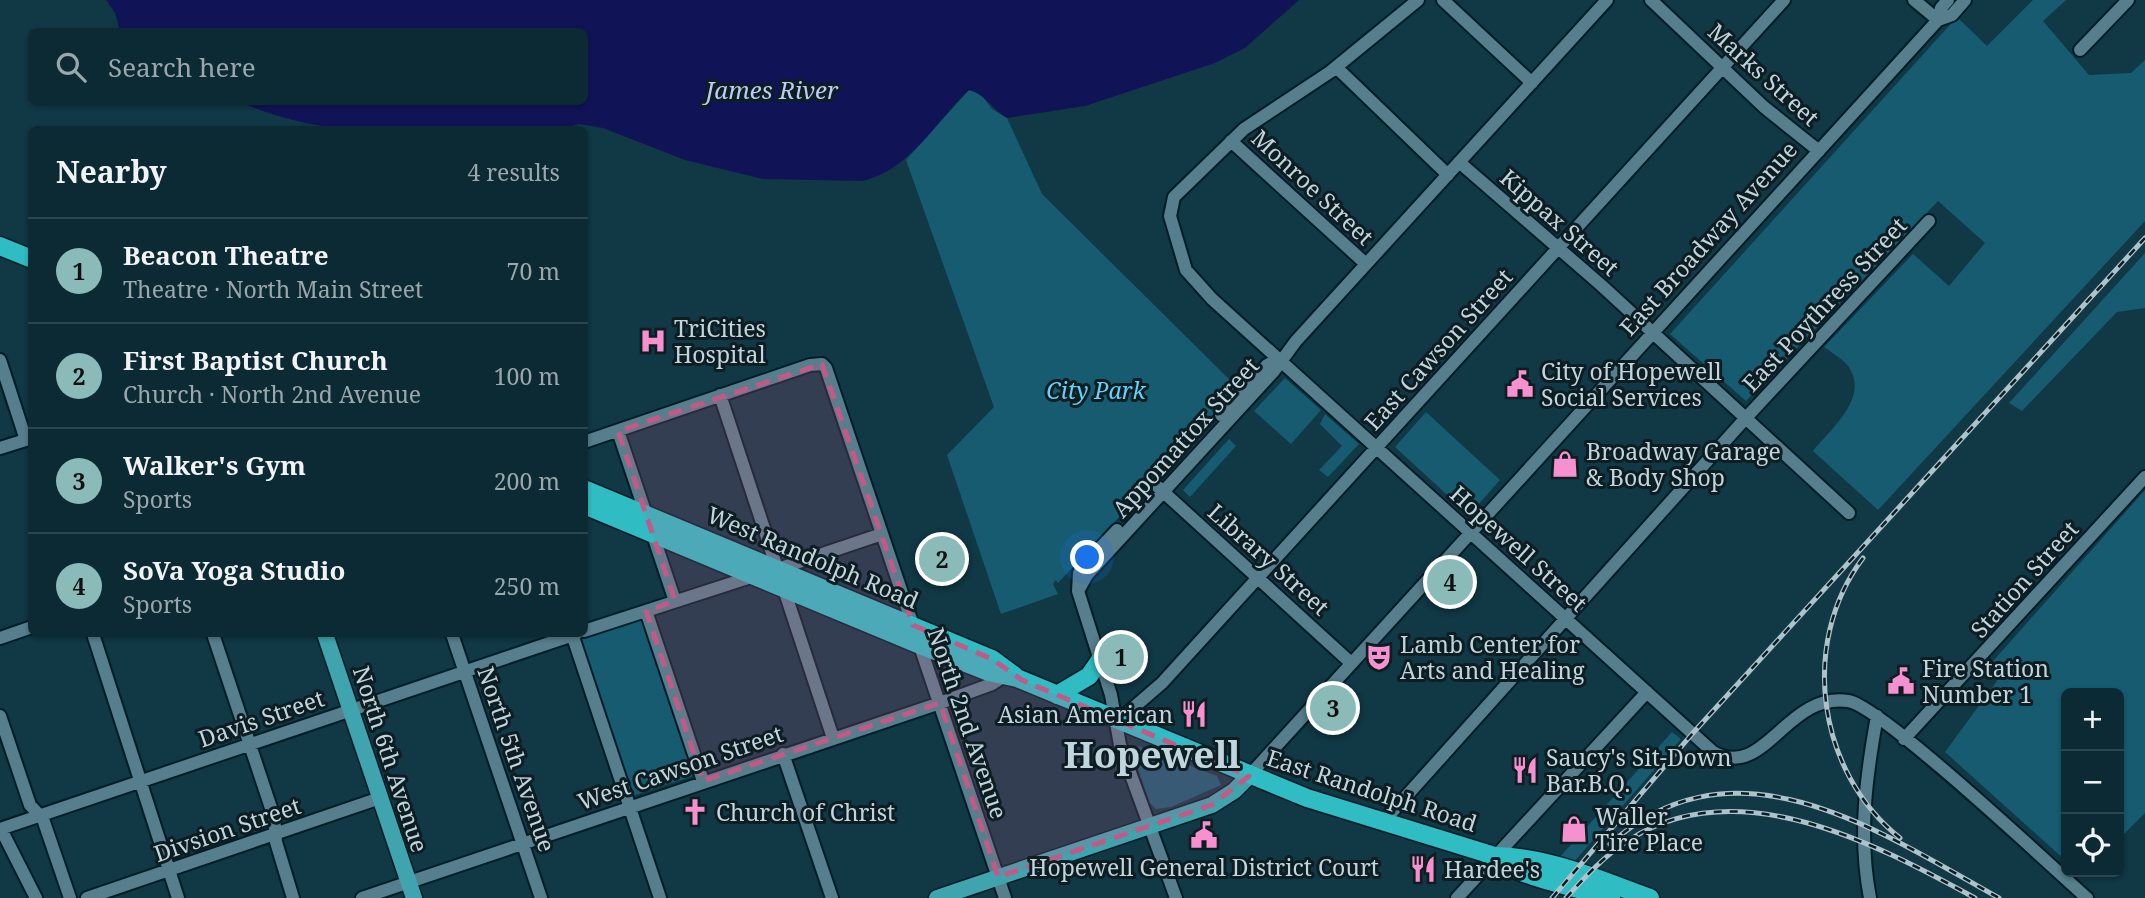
<!DOCTYPE html>
<meta charset="utf-8">
<style>
body{margin:0;font-family:"Noto Serif",serif;background:#15323c;color:#f1f3f6}
.controls{position:absolute;right:21px;bottom:21px;display:grid;overflow:hidden;border-radius:10px;box-shadow:0 2px 5px #0004}
.controls button{width:63px;height:63px;display:grid;place-items:center;padding:0;border:0;border-bottom:2px solid #2c464f;background:#0c2a34;color:#f1f3f6;font:35px sans-serif}
.you{position:absolute;left:1088px;top:558px;width:24px;height:24px;margin:-18px;border:5px solid #fff;border-radius:50%;background:#1a73e8;box-shadow:0 0 0 10px #1a73e833}
.badge{display:grid;place-items:center;width:46px;height:46px;border-radius:50%;background:#8bbbb9;color:#111;font-size:23px;font-weight:700}
.pin{position:absolute;translate:-50% -50%;border:4px solid #fff;box-shadow:0 2px 7px #0006}
.list{margin:0;padding:0;list-style:none}
h2{display:flex;justify-content:space-between;align-items:center;height:91px;margin:0;padding:0 28px;font-size:30px}
h2 small{font-size:23px;font-weight:400;color:#9aa7ac}
.list li{display:grid;grid-template-columns:46px 1fr auto;gap:21px;align-items:center;box-sizing:border-box;height:105px;padding:0 28px;border-top:2px solid #2c464f}
.list b{display:block;font-size:26px;white-space:nowrap}
.list p{margin:0;font-size:23px;white-space:nowrap;color:#9aa7ac}
.list em{font-size:23px;font-style:normal;color:#9aa7ac}
.icon{flex:none;width:38px;height:38px;fill:none;stroke:currentColor;stroke-width:2;stroke-linecap:round;stroke-linejoin:round}
.map{position:relative;flex:none;width:2145px;height:898px;overflow:hidden}
.search{position:absolute;background:#0c2a34;box-shadow:0 2px 5px #0004;left:28px;top:28px;width:560px;height:77px;display:flex;align-items:center;gap:18px;box-sizing:border-box;padding:0 24px;border-radius:10px;color:#9aa7ac;font-size:26px}
.panel{position:absolute;background:#0c2a34;box-shadow:0 2px 5px #0004;left:28px;top:126px;width:560px;height:511px;border-radius:10px}
.map>svg:first-child{display:block}
.green{fill:#175b70}
.water{fill:#101456}
.lines{fill:none;stroke-linecap:round;stroke-linejoin:round}
.minor-casing{stroke:#011e27;stroke-width:16}
.major-casing{stroke:#011e27;stroke-width:19}
.highway-casing{stroke:#011e27;stroke-width:21}
.minor{stroke:#577e8c;stroke-width:12}
.major{stroke:#3fa4ad;stroke-width:16}
.highway{stroke:#2fbdc3;stroke-width:18}
.rail-casing{stroke:#adc3cc;stroke-width:5}
.rail{stroke:#0d1d22;stroke-width:2.5;stroke-dasharray:8;stroke-linecap:butt}
.marked{fill:#c25a88;fill-opacity:0.2;stroke:#c25a88;stroke-width:5;stroke-dasharray:14 9;stroke-linejoin:round}
.labels{text-anchor:middle;dominant-baseline:central;stroke-width:6;stroke-linejoin:round;paint-order:stroke}
.street-label{font-size:23px;fill:#c1d5dd;stroke:#0d1d22}
.poi-label{font-size:23px;fill:#c1d5dd;stroke:#0d1d22;text-anchor:start}
.park-label{font-size:23px;font-style:italic;fill:#61d3fa;stroke:#0d1d22}
.water-label{font-size:24px;font-style:italic;fill:#becbf3;stroke:#0d1d22}
.town-label{font-size:37px;font-weight:bold;fill:#c1d5dd;stroke:#0d1d22}
</style>
<div class="map">
<svg width="2145" height="898" viewBox="0 0 2145 898">
<rect width="100%" height="100%" fill="#103845"/>
<path class="green" d="M2033 0H2066L2043 21 2089 75 2131 73 2145 60V221L1878 510 1813 451C1830 430 1868 399 1850 369 1846 361 1832 353 1824 347L1913 254 1949 286 1985 243 1938 201 1746 401 1670 334 1957 17 1987 46Z
M969 90 980 93 992 109 1007 118 1042 194 1238 388 1058 583 1056 580 1053 584 1058 594 1001 614 947 455 994 407 906 160Z
M2145 253V308L2117 312 2022 411 2009 403Z
M1285 378 1321 410 1291 444 1254 411Z
M1426 412 1500 480 1469 515 1395 447Z
M1325 414 1359 444 1328 477 1319 470 1342 446 1320 424Z
M1229 439 1236 446 1190 497 1183 490Z
M2145 490V813L2119 839V693H2066V861L1945 752 1997 681 1986 669Z
M640 617 693 776 632 796 580 637Z
M1672 732 1681 739 1573 863 1558 859Z
M1138 746 1217 776 1221 785 1171 807 1156 809 1149 802 1133 754Z"/>
<path class="water" d="M106 0H1299L1245 48 1215 63 1085 106 1007 118C993 110 985 94 969 90 935 122 911 169 863 181L763 179 685 160 603 128 579 124 557 130 344 129C308 125 274 117 240 102H584V32L120 31 115 13Z"/>
<g class="lines">
<defs>
<path id="minor" d="M1418 0 1330 72 1244 129 1174 197 1170 216 1186 270 1212 299 1713 752C1765 781 1786 692 1848 701 1880 705 2052 867 2087 898
M1443 0 1532 83
M1651 0 1764 107 1819 151
M1914 0 1938 20
M1938 20 1941 8 1948 0
M2080 50 2128 0
M1336 67 1448 175
M1231 141 1366 264
M1459 162 1601 285 1849 513
M0 360 26 440
M720 395 833 738
M1221 415 1267 365 1281 358
M618 431 675 601
M584 442 810 365 822 364 826 368 1005 898
M0 448 32 438
M1158 487 1351 663
M1117 530 1083 566 1079 573 1078 591 1111 695 1120 745 1176 898
M775 570 882 534
M1078 591 1087 575 1274 371 1296 341 1607 0
M646 611 703 781
M584 631 754 576
M93 634 178 898
M213 634 274 817 276 842 293 898
M452 634 541 898
M572 634 660 898
M0 638 32 627
M0 716 30 805 43 819 70 898
M1118 721 1162 683 1784 0
M1904 739 2145 477
M783 754 832 898
M1249 776 1938 20 1952 15 1965 0
M1384 821 1744 420 1929 221
M0 829 576 634
M1 829 36 898
M87 898 380 798
M362 898 940 703 992 684 1009 673
M1457 898 1647 692
M1870 898C1858 836 1866 777 1877 716"/>
<path id="major" d="M325 634 414 898
M937 898 1212 805 1234 791 1249 776"/>
<path id="highway" d="M0 246 32 259
M584 489 992 659 1015 676
M584 505 920 645 989 672 1017 678 1307 798 1495 856C1549 857 1600 880 1650 898
M1057 695 1089 676 1100 660
M1497 859C1510 874 1589 891 1611 898"/>
</defs>
<use href="#minor" class="minor-casing"/>
<use href="#major" class="major-casing"/>
<use href="#highway" class="highway-casing"/>
<use href="#minor" class="minor"/>
<use href="#major" class="major"/>
<use href="#highway" class="highway"/>
<defs>
<path id="rail" d="M1863 558C1799 643 1817 772 1900 838
M1610 844C1735 732 1879 831 1999 898
M1552 898 1692 734 2145 238
M1566 898C1585 877 1605 855 1629 840 1738 770 1876 844 1975 898"/>
</defs>
<use href="#rail" class="rail-casing"/>
<use href="#rail" class="rail"/>
</g>
<path class="marked" d="M822 364 913 625 992 659 1022 680 1249 776 1212 805 998 877 940 703 703 781 646 611 675 601 618 431Z"/>
<defs>
<symbol id="hospital-bare" viewBox="-9 -9 18 18"><path d="M-5-5h3v3.5h4V-5h3V5h-3V1.5h-4V5h-3Z" fill="#f690cf" stroke="#0d1d22" stroke-width="2.5" paint-order="stroke"/></symbol>
<symbol id="civic-bare" viewBox="-9 -9 18 18"><path d="M-.6-6.5H3V-4.5H.6V-3L4-1V1h2V6H-6V1h2V-1L-.6-3ZM-1.2 2.5V6h2.4V2.5Z" fill="#f690cf" stroke="#0d1d22" stroke-width="2.5" paint-order="stroke"/></symbol>
<symbol id="shop-bare" viewBox="-9 -9 18 18"><path d="M-5-2.5h2.3a2.7 3.5 0 0 1 5.4 0H5L5.5 6h-11ZM-1.5-2.5h3a1.5 2.3 0 0 0-3 0Z" fill="#f690cf" stroke="#0d1d22" stroke-width="2.5" paint-order="stroke"/></symbol>
<symbol id="theatre-bare" viewBox="-9 -9 18 18"><path d="M-5-5.5Q0-4 5-5.5V0Q5 5 0 6Q-5 5-5 0ZM-3.3-2.5H-1v1.5H-3.3ZM1-2.5H3.3v1.5H1ZM-2.8 1Q0 5.5 2.8 1Z" fill="#f690cf" stroke="#0d1d22" stroke-width="2.5" paint-order="stroke"/></symbol>
<symbol id="restaurant-bare" viewBox="-9 -9 18 18"><path d="M-5-6h1v4h1v-4h1v4h1v-4h1v5L-1.5 .5V6h-2V.5L-5-1ZM5-6V6H3V1.5H1.5Q1.5-4 5-6Z" fill="#f690cf" stroke="#0d1d22" stroke-width="2.5" paint-order="stroke"/></symbol>
<symbol id="church-bare" viewBox="-9 -9 18 18"><path d="M-1.2-6h2.4v3.5h3.3v2.4h-3.3V6h-2.4V-.1h-3.3v-2.4h3.3Z" fill="#f690cf" stroke="#0d1d22" stroke-width="2.5" paint-order="stroke"/></symbol>
</defs>
<g fill-rule="evenodd">
<use href="#hospital-bare" x="634" y="322" width="38" height="38"/>
<use href="#civic-bare" x="1501" y="365" width="38" height="38"/>
<use href="#shop-bare" x="1546" y="445" width="38" height="38"/>
<use href="#theatre-bare" x="1360" y="638" width="38" height="38"/>
<use href="#civic-bare" x="1882" y="662" width="38" height="38"/>
<use href="#restaurant-bare" x="1175" y="695" width="38" height="38"/>
<use href="#restaurant-bare" x="1506" y="751" width="38" height="38"/>
<use href="#church-bare" x="676" y="793" width="38" height="38"/>
<use href="#shop-bare" x="1555" y="810" width="38" height="38"/>
<use href="#civic-bare" x="1185" y="816" width="38" height="38"/>
<use href="#restaurant-bare" x="1404" y="850" width="38" height="38"/>
</g>
<g class="labels">
<g class="street-label">
<text transform="translate(1764 74) rotate(42)">Marks Street</text>
<text transform="translate(1313 187) rotate(43)">Monroe Street</text>
<text transform="translate(1560 222) rotate(41)">Kippax Street</text>
<text transform="translate(1708 238) rotate(-48)">East Broadway Avenue</text>
<text transform="translate(1824 304) rotate(-47)">East Poythress Street</text>
<text transform="translate(1438 349) rotate(-48)">East Cawson Street</text>
<text transform="translate(1185 437) rotate(-48)">Appomattox Street</text>
<text transform="translate(1519 548) rotate(42)">Hopewell Street</text>
<text transform="translate(813 557) rotate(23)">West Randolph Road</text>
<text transform="translate(1269 559) rotate(42)">Library Street</text>
<text transform="translate(2024 579) rotate(-48)">Station Street</text>
<text transform="translate(261 718) rotate(-19)">Davis Street</text>
<text transform="translate(968 723) rotate(71)">North 2nd Avenue</text>
<text transform="translate(391 759) rotate(72)">North 6th Avenue</text>
<text transform="translate(517 759) rotate(71)">North 5th Avenue</text>
<text transform="translate(680 767) rotate(-19)">West Cawson Street</text>
<text transform="translate(1372 790) rotate(18)">East Randolph Road</text>
<text transform="translate(227 829) rotate(-19)">Divsion Street</text>
</g>
<g class="poi-label">
<text x="674" y="328">TriCities<tspan x="674" dy="26">Hospital</tspan></text>
<text x="1541" y="371">City of Hopewell<tspan x="1541" dy="26">Social Services</tspan></text>
<text x="1586" y="451">Broadway Garage<tspan x="1586" dy="26">&amp; Body Shop</tspan></text>
<text x="1400" y="644">Lamb Center for<tspan x="1400" dy="26">Arts and Healing</tspan></text>
<text x="1922" y="668">Fire Station<tspan x="1922" dy="26">Number 1</tspan></text>
<text x="1173" y="714" text-anchor="end">Asian American</text>
<text x="1546" y="757">Saucy's Sit-Down<tspan x="1546" dy="26">Bar.B.Q.</tspan></text>
<text x="716" y="812">Church of Christ</text>
<text x="1595" y="816">Waller<tspan x="1595" dy="26">Tire Place</tspan></text>
<text x="1204" y="867" text-anchor="middle">Hopewell General District Court</text>
<text x="1444" y="869">Hardee's</text>
</g>
<g class="park-label">
<text x="1096" y="390">City Park</text>
</g>
<g class="water-label">
<text x="772" y="89">James River</text>
</g>
<g class="town-label">
<text x="1152" y="753">Hopewell</text>
</g>
</g>
</svg>
<div class="controls">
<button>+</button>
<button>−</button>
<button><svg class="icon" aria-label="locate" viewBox="0 0 24 24"><circle cx="12" cy="12" r="6"/><path d="M12 2v4M12 18v4M2 12h4M18 12h4"/></svg></button>
</div>
<div class="you"></div>
<div class="pin badge" style="left:1121px;top:657px">1</div>
<div class="pin badge" style="left:942px;top:559px">2</div>
<div class="pin badge" style="left:1333px;top:708px">3</div>
<div class="pin badge" style="left:1450px;top:582px">4</div>
<div class="search"><svg class="icon" aria-label="search" viewBox="0 0 24 24"><circle cx="10" cy="10" r="6"/><path d="M15 15l6 6"/></svg>Search here</div>
<section class="panel">
<h2>Nearby<small>4 results</small></h2>
<ul class="list">
<li><span class="badge">1</span><div><b>Beacon Theatre</b><p>Theatre · North Main Street</p></div><em>70 m</em></li>
<li><span class="badge">2</span><div><b>First Baptist Church</b><p>Church · North 2nd Avenue</p></div><em>100 m</em></li>
<li><span class="badge">3</span><div><b>Walker's Gym</b><p>Sports</p></div><em>200 m</em></li>
<li><span class="badge">4</span><div><b>SoVa Yoga Studio</b><p>Sports</p></div><em>250 m</em></li>
</ul>
</section>
</div>
